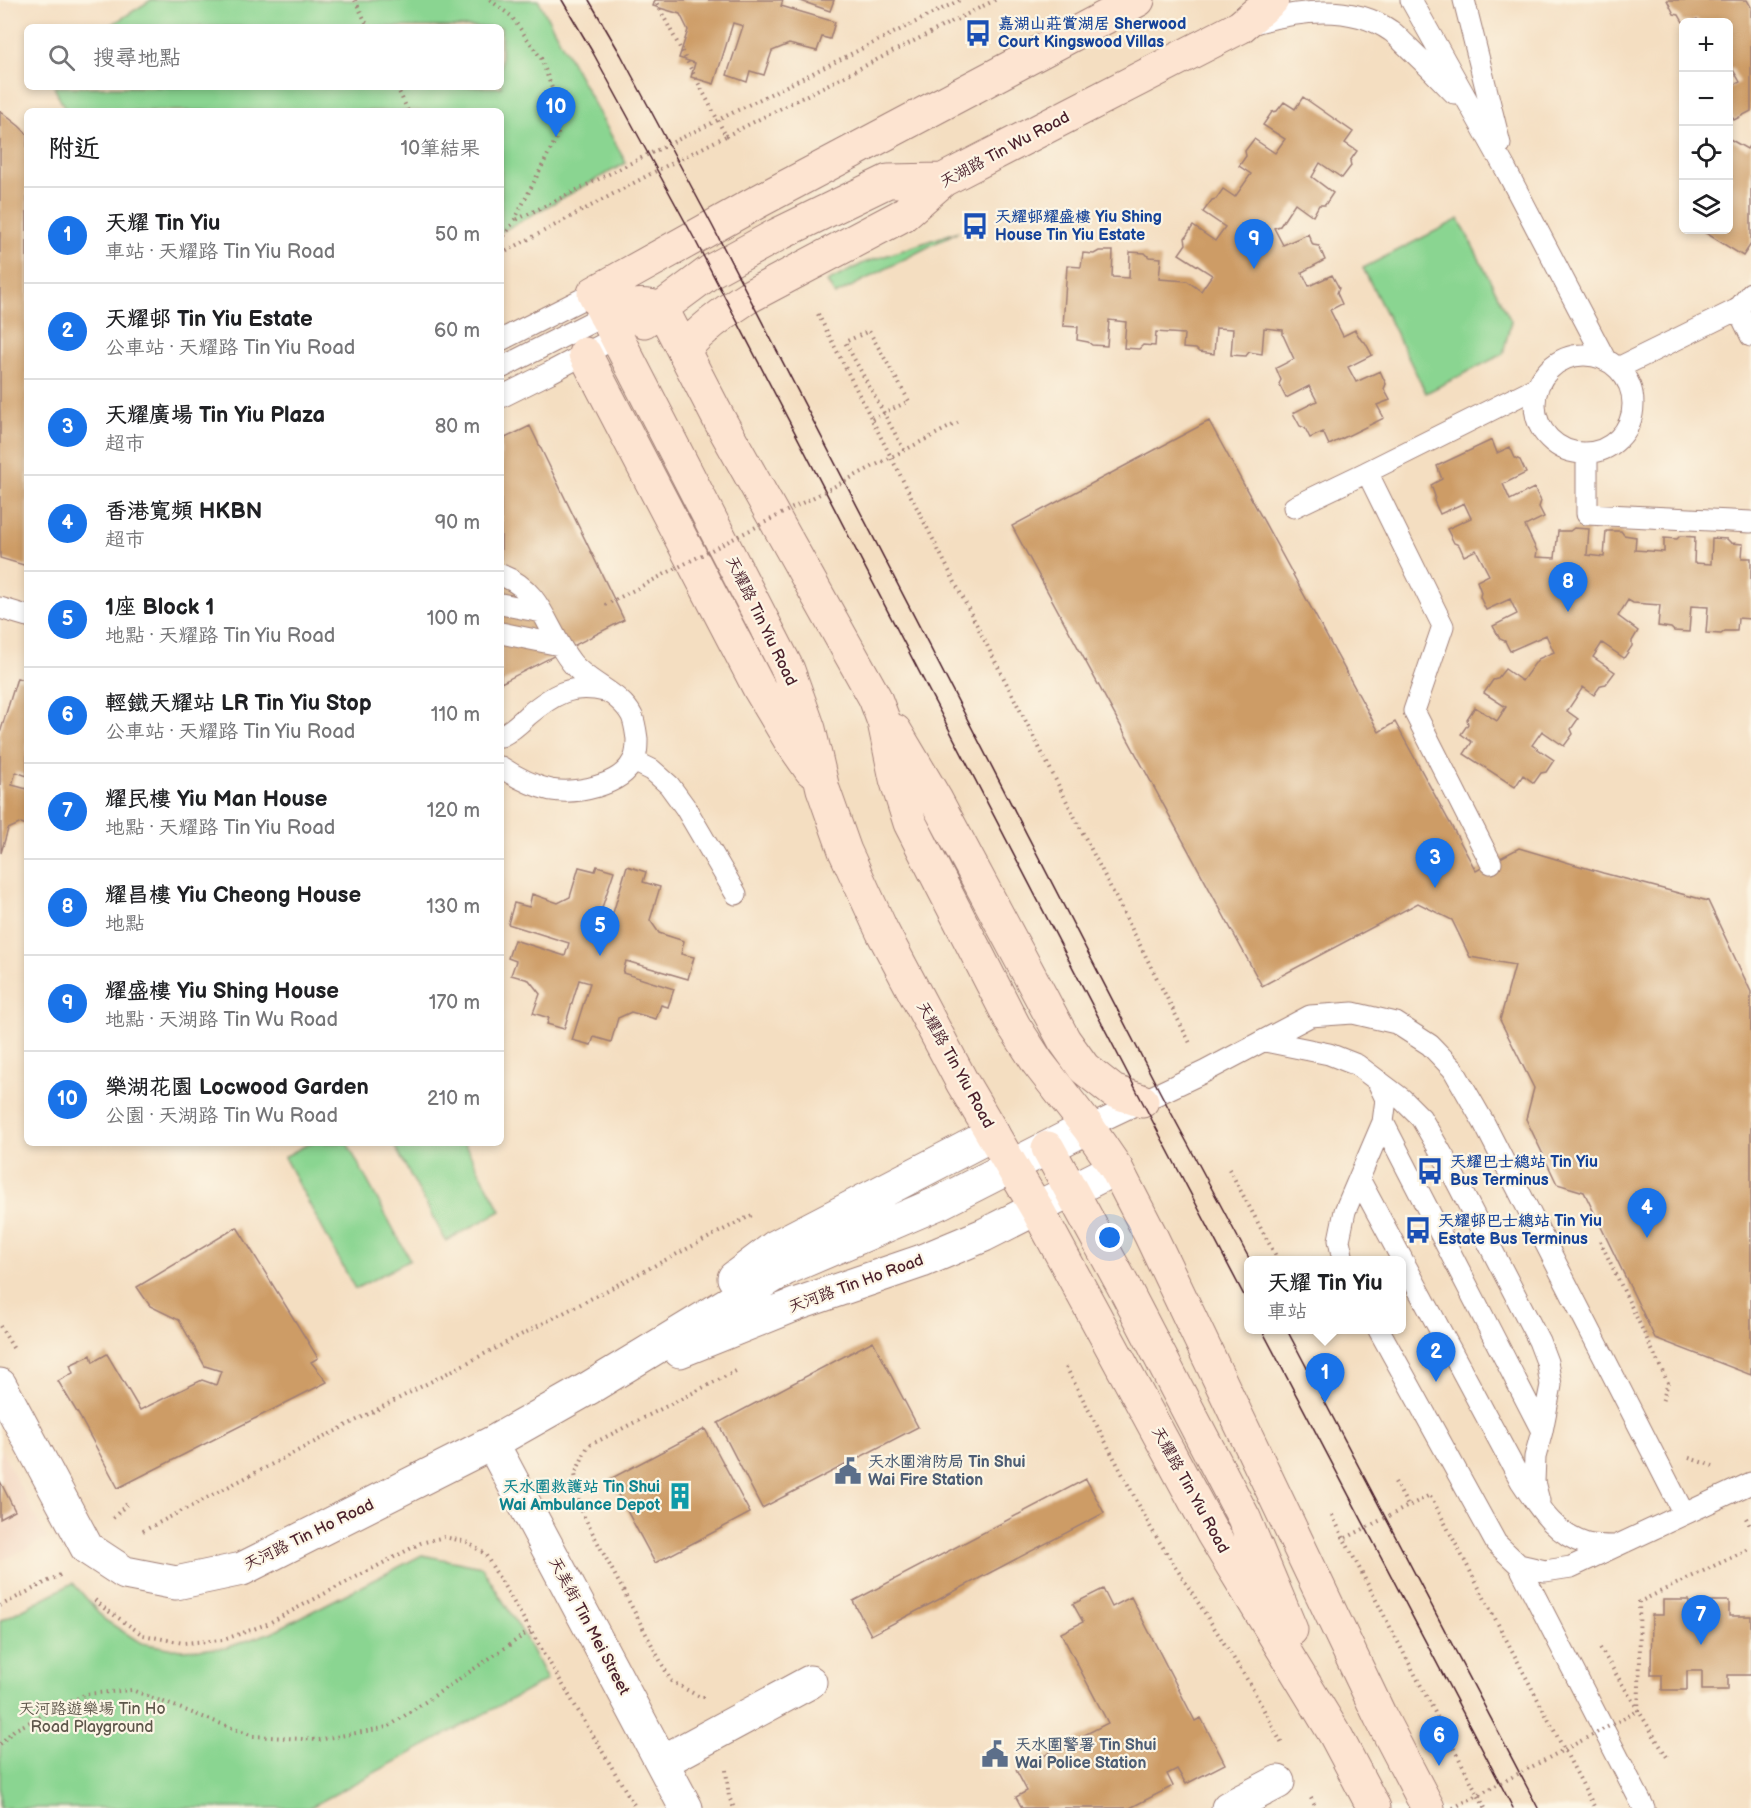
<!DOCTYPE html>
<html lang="zh-TW">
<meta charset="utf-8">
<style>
body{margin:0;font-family:"Balsamiq Sans","LXGW WenKai TC",sans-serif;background:#f6f6f6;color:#202124}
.controls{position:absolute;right:18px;top:18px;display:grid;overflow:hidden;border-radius:9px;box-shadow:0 3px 9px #0003}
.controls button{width:54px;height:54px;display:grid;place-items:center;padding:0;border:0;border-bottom:2px solid #e0e0e0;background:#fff;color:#202124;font:30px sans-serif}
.you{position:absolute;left:1110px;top:1238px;width:21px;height:21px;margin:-15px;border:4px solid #fff;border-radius:50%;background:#1a73e8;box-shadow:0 0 0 9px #1a73e833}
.badge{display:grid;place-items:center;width:39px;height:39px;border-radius:50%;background:#1a73e8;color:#fff;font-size:20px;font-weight:700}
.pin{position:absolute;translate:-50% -50px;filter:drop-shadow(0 2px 3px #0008)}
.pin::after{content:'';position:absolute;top:32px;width:21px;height:18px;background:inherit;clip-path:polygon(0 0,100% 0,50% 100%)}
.popup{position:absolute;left:1244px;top:1256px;width:162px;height:78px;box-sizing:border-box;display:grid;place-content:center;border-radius:9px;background:#fff;filter:drop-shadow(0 2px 4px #0005);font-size:20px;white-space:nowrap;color:#757577}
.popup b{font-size:22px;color:#202124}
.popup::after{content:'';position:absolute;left:50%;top:100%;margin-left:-12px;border:12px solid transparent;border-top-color:#fff}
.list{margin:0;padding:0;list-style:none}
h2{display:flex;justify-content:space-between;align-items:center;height:78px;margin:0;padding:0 24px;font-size:26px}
h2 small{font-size:20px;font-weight:400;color:#757577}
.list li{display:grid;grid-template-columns:39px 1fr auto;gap:18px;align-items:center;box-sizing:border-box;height:96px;padding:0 24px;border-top:2px solid #e0e0e0}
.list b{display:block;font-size:22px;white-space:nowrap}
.list p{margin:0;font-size:20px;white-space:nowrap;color:#757577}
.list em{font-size:20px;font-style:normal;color:#757577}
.icon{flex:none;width:33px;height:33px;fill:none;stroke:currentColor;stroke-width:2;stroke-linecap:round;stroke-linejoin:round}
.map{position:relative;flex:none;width:1751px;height:1808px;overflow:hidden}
.search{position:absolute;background:#fff;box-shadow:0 3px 9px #0003;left:24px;top:24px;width:480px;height:66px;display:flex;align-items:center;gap:15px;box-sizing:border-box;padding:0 21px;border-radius:9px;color:#757577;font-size:22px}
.panel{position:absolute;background:#fff;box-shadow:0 3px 9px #0003;left:24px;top:108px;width:480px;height:1038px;border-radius:9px}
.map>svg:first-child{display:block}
.built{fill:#f3d4bf}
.green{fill:#8ad591;stroke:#6a7a5e;stroke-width:1.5}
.building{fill:#cd9c66}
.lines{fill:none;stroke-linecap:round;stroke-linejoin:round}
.lane-casing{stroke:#9f7e76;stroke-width:23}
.street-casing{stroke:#9f7e76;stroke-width:35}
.secondary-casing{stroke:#9f7e76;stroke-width:35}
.path{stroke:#9f7e76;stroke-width:4;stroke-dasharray:1.5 4.5;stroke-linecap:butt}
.lane{stroke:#fff;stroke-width:21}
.street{stroke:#fff;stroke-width:33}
.secondary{stroke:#fde4d1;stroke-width:33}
.tram{stroke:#4a1f2b;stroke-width:1.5}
.path-bridge{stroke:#9f7e76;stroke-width:4;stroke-dasharray:1.5 4.5;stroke-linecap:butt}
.labels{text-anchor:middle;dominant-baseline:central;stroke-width:4.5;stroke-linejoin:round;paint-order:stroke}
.transit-label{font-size:16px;font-weight:bold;fill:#164399;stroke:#fcf5e5;text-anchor:start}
.street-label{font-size:16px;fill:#4a1f2b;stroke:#fcf5e5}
.service-label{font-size:16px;font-weight:bold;fill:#4e5e75;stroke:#fcf5e5;text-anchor:start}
.culture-label{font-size:16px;font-weight:bold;fill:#0d838f;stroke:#fcf5e5;text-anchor:end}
.park-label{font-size:16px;fill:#5d564a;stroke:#fcf5e5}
</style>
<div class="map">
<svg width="1751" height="1808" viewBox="0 0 1751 1808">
<rect width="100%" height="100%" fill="#fcf5e5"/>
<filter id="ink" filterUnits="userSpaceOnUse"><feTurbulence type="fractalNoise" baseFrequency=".0167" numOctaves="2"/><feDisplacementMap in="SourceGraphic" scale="12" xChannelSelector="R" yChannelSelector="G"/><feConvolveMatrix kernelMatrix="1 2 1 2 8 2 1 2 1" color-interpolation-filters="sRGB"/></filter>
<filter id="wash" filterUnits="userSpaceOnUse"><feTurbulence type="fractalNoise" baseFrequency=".008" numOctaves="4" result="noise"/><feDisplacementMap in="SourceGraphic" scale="24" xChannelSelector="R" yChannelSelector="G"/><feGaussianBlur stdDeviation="1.35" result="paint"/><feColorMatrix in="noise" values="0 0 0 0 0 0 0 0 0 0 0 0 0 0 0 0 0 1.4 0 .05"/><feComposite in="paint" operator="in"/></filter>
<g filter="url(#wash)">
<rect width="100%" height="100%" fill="#f4dec1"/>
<path class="built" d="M0 1448 47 1539 0 1561Z"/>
<path class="green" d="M151 0H538L626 163 501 232V111H66L54 87H501V27H108Z
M1459 219 1511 321 1503 354 1426 393 1363 268Z
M959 231 835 295 827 282 864 263Z
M310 1143H347L410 1260 355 1289 284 1157Z
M393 1143H464L501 1211 446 1241Z
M422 1555 482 1567 524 1635 547 1680 309 1808H0V1621L73 1583 105 1620 141 1643 180 1650 226 1648 272 1632Z"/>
<g id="blocks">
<path class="building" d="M655 0H783L781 6 835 22 830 39 822 37 817 51 789 44 772 51 764 75 750 71 747 82 727 75 743 26 733 23 714 84 691 77 695 63 679 58 688 30 680 14 653 6Z
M798 0H834L830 11Z
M1667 0H1747L1751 7V111L1734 120 1728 110V88L1740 82 1732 68 1728 70V22H1699L1697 19 1691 22H1683L1679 15 1674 14Z
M1303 97 1353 132 1345 143 1357 151 1350 161 1351 166 1342 178 1320 163 1312 177 1333 193 1325 205H1319L1313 216 1295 203 1280 226 1274 228 1283 245 1308 234 1313 245 1319 246 1325 260 1302 272 1309 286 1332 275 1339 288 1337 293 1342 304 1330 310 1343 336 1355 330 1361 340 1365 342 1372 355 1348 367 1356 382 1380 371 1386 384 1384 389 1390 400 1377 405 1384 418 1329 445 1323 432 1310 438 1305 428 1300 426 1293 413 1317 401 1309 386 1286 398 1279 384 1281 380 1276 368 1294 359 1283 335V330L1264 328 1262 354 1249 352 1246 356 1231 355 1233 329 1216 328 1214 354 1199 352 1196 349 1183 348 1184 334 1156 332 1155 346 1143 345 1139 349 1124 348 1126 322 1109 320 1107 346 1092 345 1088 342 1077 340 1078 327 1063 326 1067 266 1081 267 1083 253 1094 254 1099 251H1113L1112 277 1129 278 1130 252 1145 253 1149 257 1161 258 1159 279 1187 281 1201 291 1212 275 1179 254 1186 244 1185 238 1193 226 1215 241 1225 227 1203 212 1212 200 1216 199 1223 189 1235 197 1251 174 1239 166 1246 156 1245 151 1254 139 1275 153 1285 139 1263 125 1272 112 1277 111 1284 102 1295 109Z
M0 111 19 126 27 134V566L0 558Z
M1728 138 1747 149 1751 143V244L1743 256 1701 230H1728V181L1732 176 1728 174Z
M1209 421 1379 732 1395 722 1476 871 1519 848 1603 873 1708 901 1751 992V1375L1655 1338 1584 1192 1557 1184 1526 1119 1534 1088 1500 1020 1515 965 1470 957 1452 920 1418 903 1262 986 1012 526Z
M530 426 624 620 501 683V440Z
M1492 440 1497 453 1510 447 1515 458 1520 460 1526 473 1503 484 1510 500 1534 488 1541 501 1539 507 1544 517 1525 526 1537 551 1536 557 1555 558 1558 531H1570L1574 528 1589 529 1587 555 1604 557 1606 531H1621L1624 535 1636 537 1635 550 1664 552V538L1677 539 1680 536 1695 537 1694 563 1711 564 1712 538 1727 539 1731 543 1743 544 1742 558H1751V619L1738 618 1737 631H1725L1721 634 1706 633 1708 607 1691 606 1689 632 1674 631 1671 628 1658 626 1660 605 1633 603 1628 600 1618 616 1638 631 1632 641V646L1624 658 1602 643 1593 657 1615 672 1606 684 1601 685 1594 695 1583 687 1567 711 1578 719 1571 729 1573 734 1564 746 1542 731 1532 745 1554 760 1546 772 1541 773 1534 783 1523 775 1515 787 1464 754 1472 742 1461 734 1468 724 1467 719 1475 707 1497 721 1506 707 1484 693 1493 680 1497 679 1505 669 1522 681 1538 659 1554 652 1546 635 1510 651 1505 641 1500 639 1493 626 1517 614 1510 599 1486 610 1480 597 1481 592 1477 581 1489 575 1476 550 1464 556 1459 545 1454 543 1447 529 1471 518 1464 503 1440 514 1434 501 1435 496 1431 485 1442 479 1437 466Z
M17 678 27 681V776L16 772 12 785 27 789V825L21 823 8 829 1 853 0 733Z
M597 866 614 871 598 920 610 923 627 866 646 872 643 882 660 887 650 920 659 933 684 941 681 954 694 957 688 979 626 961 623 973 674 989 668 1007 661 1005 656 1019 631 1012 618 1018 611 1042 594 1037 591 1045 572 1040 590 983 579 980 564 1029 547 1024 549 1018 533 1013 540 994 529 980 511 975 516 961 508 958 514 940 565 956 569 943 508 924 514 903 529 907 532 894 558 903 570 897 579 867 595 871Z
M237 1227 318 1358 311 1362 327 1382 118 1488 80 1417 58 1381 73 1373 70 1365 91 1355 93 1362 107 1354 140 1410 202 1380 216 1385 221 1371 205 1366 179 1320 150 1306 137 1287Z
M873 1341 918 1427 762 1508 718 1423Z
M705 1429 750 1513 655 1563 610 1479Z
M1086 1479 1104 1513 871 1635 853 1601Z
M0 1481 15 1511 0 1519Z
M1103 1589 1112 1607 1131 1597 1195 1721 1201 1718 1225 1764 1186 1784 1177 1769 1167 1774 1173 1786 1130 1808H1022L1016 1797 1027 1791 1016 1770 1108 1723 1061 1633 1083 1622 1073 1604Z
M1663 1600H1689V1620H1703V1601H1729V1616H1751V1675H1728V1690H1702V1671H1687V1690H1662V1675H1651L1652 1615H1663Z"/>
</g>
</g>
<g filter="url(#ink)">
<use href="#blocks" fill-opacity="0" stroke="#9f7e76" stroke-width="1.5"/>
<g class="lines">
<defs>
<path id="lane" d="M1411 0 1505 168 1605 359
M1464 0 1500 144
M1251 24C1295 11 1351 3 1391 31 1397 35 1402 42 1408 47 1424 62 1439 77 1454 93
M1738 309 1751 336
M501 340 594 293
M1535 404a49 49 0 1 1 98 0a49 49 0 1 1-98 0Z
M501 368 605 315
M1618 368 1738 309 1751 293
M501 397 549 373 617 337
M1587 454V514L1751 522
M1294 507 1367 472
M501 575C543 591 546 630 571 662 587 683 621 693 632 716 635 723 636 732 637 739 637 746 637 755 633 761 621 786 576 794 551 790 533 786 516 777 501 767
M501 604 542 612
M0 608 27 616
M501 633 560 645
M501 736C511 731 519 724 527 716 552 695 571 683 605 691
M634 761 652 770 669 785 685 807 736 894
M1491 863 1414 711 1443 626 1367 472 1537 387
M1265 1041 1329 1054 1357 1065 1402 1099 1421 1118 1446 1161 1539 1341 1547 1362 1551 1385 1542 1431
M1383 1122 1542 1431 1535 1457 1534 1482 1539 1501
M1088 1127 1204 1072 1310 1016 1353 1013 1396 1023 1430 1045 1453 1069 1484 1123 1684 1514
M1359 1179 1521 1481C1538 1506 1555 1535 1587 1544 1596 1546 1606 1546 1615 1546
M1343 1260 1339 1240 1345 1211 1383 1122 1386 1099 1377 1080
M1379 1330 1496 1543 1519 1565 1545 1571 1571 1567 1751 1483
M1519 1565 1644 1808"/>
<path id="street" d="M734 1278 775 1247 993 1134
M680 1351 797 1304 922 1261 984 1235 1116 1168
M0 1385 87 1548 125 1573 176 1583 242 1569 492 1443 589 1388 785 1269 941 1202 1088 1127
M492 1443 686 1808
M662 1762 810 1682
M1228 1808 1278 1782"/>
<path id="secondary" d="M1138 0 759 201 594 293 788 670 809 729 823 789 845 851 882 931 962 1082 1037 1209 1213 1534 1336 1736 1374 1808
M605 315C626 306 640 302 662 309L719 419 875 698 884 722 896 779 910 823 1014 1026 1038 1063 1088 1127 1116 1168 1150 1234 1380 1716 1428 1808
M644 321 711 271 777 235 888 181 943 180
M684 349C703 328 724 312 748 297L903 215 943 180 1240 27 1272 0
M585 354 759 688 790 740 811 770
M895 731 936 800 1064 1040 1084 1068 1113 1091 1142 1101
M1048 1148 1125 1289 1244 1518 1291 1630"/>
</defs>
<use href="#lane" class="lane-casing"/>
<use href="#street" class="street-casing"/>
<use href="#secondary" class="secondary-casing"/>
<path class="path" d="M355 0 368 27
M490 0 511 16 541 58 558 105V135L514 221 960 0
M397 87 408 111
M726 136 995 0
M501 241 514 221
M501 254 658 170 726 136 655 0
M818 314 1191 1045
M872 419 909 401
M1229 1169 1278 1260
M1600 1241 1668 1383 1662 1402
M0 1326 15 1351
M1066 1367 1152 1530 1250 1684 1283 1746
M1689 1458 1713 1466
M1395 1482 1408 1506
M1332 1515 1344 1539
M113 1518 128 1503
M1746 1518 1751 1528
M143 1531 754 1214
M95 1600 104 1608 143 1635 183 1643 223 1640 267 1624 421 1543 444 1537 467 1542 485 1554 636 1808
M0 1606 64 1573
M1600 1648 1667 1757
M704 1697H700L671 1681 581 1511 575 1474 588 1446 736 1371
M1638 1711 1640 1660 1639 1602 1751 1548
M0 1744 14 1730 86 1694 132 1690 253 1736 319 1740 388 1727 524 1635 531 1632
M726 1770 729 1797 734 1808
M1311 1798 1316 1808
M1485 1808 1344 1539 1430 1495 1595 1808"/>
<use href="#lane" class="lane"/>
<use href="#street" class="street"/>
<use href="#secondary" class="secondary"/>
<path class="tram" d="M562 0 592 51 694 238 1142 1101 1248 1303
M589 0 621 55 713 227 1160 1092 1250 1260
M1262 1330 1513 1808
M1287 1330 1538 1808"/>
<path class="path-bridge" d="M904 450 845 342 869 331 909 401
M605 605 961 421
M1453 1808 1638 1711"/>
</g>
</g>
<defs>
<symbol id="bus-bare" viewBox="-9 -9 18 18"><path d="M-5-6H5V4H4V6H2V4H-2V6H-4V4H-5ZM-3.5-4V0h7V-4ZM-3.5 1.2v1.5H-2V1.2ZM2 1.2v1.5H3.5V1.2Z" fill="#1a4fb4" stroke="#fcf5e5" stroke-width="2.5" paint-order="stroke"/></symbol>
<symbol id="civic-bare" viewBox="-9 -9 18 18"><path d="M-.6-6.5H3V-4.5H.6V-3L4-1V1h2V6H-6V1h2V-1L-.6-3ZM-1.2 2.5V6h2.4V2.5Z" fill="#5c6f8a" stroke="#fcf5e5" stroke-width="2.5" paint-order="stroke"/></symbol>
<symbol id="building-bare" viewBox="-9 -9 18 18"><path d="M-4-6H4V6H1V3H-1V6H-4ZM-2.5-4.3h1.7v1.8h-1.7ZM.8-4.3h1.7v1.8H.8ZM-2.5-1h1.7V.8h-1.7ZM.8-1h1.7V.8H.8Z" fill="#0f9aa8" stroke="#fcf5e5" stroke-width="2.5" paint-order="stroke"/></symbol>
</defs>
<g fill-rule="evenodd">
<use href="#bus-bare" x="959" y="14" width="38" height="38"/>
<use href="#bus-bare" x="956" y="207" width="38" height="38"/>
<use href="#bus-bare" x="1411" y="1152" width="38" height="38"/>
<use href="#bus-bare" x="1399" y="1211" width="38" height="38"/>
<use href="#civic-bare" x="829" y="1452" width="38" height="38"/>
<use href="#building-bare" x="661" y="1477" width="38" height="38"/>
<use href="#civic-bare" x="976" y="1735" width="38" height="38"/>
</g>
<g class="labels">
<g class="transit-label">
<text x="998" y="24">嘉湖山莊賞湖居 Sherwood<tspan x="998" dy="18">Court Kingswood Villas</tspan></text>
<text x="995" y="217">天耀邨耀盛樓 Yiu Shing<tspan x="995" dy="18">House Tin Yiu Estate</tspan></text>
<text x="1450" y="1162">天耀巴士總站 Tin Yiu<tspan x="1450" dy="18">Bus Terminus</tspan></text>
<text x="1438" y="1221">天耀邨巴士總站 Tin Yiu<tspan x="1438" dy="18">Estate Bus Terminus</tspan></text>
</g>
<g class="street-label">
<text transform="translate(1005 150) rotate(-28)">天湖路 Tin Wu Road</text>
<text transform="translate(761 621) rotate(64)">天耀路 Tin Yiu Road</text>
<text transform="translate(955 1065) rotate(61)">天耀路 Tin Yiu Road</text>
<text transform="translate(856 1284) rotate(-20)">天河路 Tin Ho Road</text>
<text transform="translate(1190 1490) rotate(61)">天耀路 Tin Yiu Road</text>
<text transform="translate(309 1535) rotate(-26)">天河路 Tin Ho Road</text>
<text transform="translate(589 1626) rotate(62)">天美街 Tin Mei Street</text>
</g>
<g class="service-label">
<text x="868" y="1462">天水圍消防局 Tin Shui<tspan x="868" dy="18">Wai Fire Station</tspan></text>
<text x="1015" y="1745">天水圍警署 Tin Shui<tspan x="1015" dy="18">Wai Police Station</tspan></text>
</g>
<g class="culture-label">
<text x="660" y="1487">天水圍救護站 Tin Shui<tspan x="660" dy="18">Wai Ambulance Depot</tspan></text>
</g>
<g class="park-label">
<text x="92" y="1709">天河路遊樂場 Tin Ho<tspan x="92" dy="18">Road Playground</tspan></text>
</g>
</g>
</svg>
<div class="controls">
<button>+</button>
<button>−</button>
<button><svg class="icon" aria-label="locate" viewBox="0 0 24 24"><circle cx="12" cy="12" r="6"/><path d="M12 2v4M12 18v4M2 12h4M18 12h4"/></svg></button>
<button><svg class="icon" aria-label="layers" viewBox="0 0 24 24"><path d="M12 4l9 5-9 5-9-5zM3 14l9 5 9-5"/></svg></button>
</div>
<div class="you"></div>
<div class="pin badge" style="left:1325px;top:1403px">1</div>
<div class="popup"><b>天耀 Tin Yiu</b>車站</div>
<div class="pin badge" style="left:1436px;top:1382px">2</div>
<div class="pin badge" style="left:1435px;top:888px">3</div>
<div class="pin badge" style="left:1647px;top:1238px">4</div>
<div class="pin badge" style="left:600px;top:956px">5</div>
<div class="pin badge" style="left:1439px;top:1766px">6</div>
<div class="pin badge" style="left:1701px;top:1645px">7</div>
<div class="pin badge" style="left:1568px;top:612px">8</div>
<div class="pin badge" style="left:1254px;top:269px">9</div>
<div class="pin badge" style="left:556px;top:137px">10</div>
<div class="search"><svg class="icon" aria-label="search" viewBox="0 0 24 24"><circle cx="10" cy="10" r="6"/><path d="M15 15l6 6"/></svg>搜尋地點</div>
<section class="panel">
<h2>附近<small>10筆結果</small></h2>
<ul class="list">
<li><span class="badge">1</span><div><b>天耀 Tin Yiu</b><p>車站 · 天耀路 Tin Yiu Road</p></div><em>50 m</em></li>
<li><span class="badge">2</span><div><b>天耀邨 Tin Yiu Estate</b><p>公車站 · 天耀路 Tin Yiu Road</p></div><em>60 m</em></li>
<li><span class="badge">3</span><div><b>天耀廣場 Tin Yiu Plaza</b><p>超市</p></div><em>80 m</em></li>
<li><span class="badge">4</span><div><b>香港寬頻 HKBN</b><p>超市</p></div><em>90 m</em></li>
<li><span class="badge">5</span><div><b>1座 Block 1</b><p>地點 · 天耀路 Tin Yiu Road</p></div><em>100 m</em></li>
<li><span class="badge">6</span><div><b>輕鐵天耀站 LR Tin Yiu Stop</b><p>公車站 · 天耀路 Tin Yiu Road</p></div><em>110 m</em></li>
<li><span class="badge">7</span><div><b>耀民樓 Yiu Man House</b><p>地點 · 天耀路 Tin Yiu Road</p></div><em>120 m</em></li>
<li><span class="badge">8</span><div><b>耀昌樓 Yiu Cheong House</b><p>地點</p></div><em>130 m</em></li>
<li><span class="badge">9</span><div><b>耀盛樓 Yiu Shing House</b><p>地點 · 天湖路 Tin Wu Road</p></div><em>170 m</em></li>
<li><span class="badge">10</span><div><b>樂湖花園 Locwood Garden</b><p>公園 · 天湖路 Tin Wu Road</p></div><em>210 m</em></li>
</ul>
</section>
</div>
